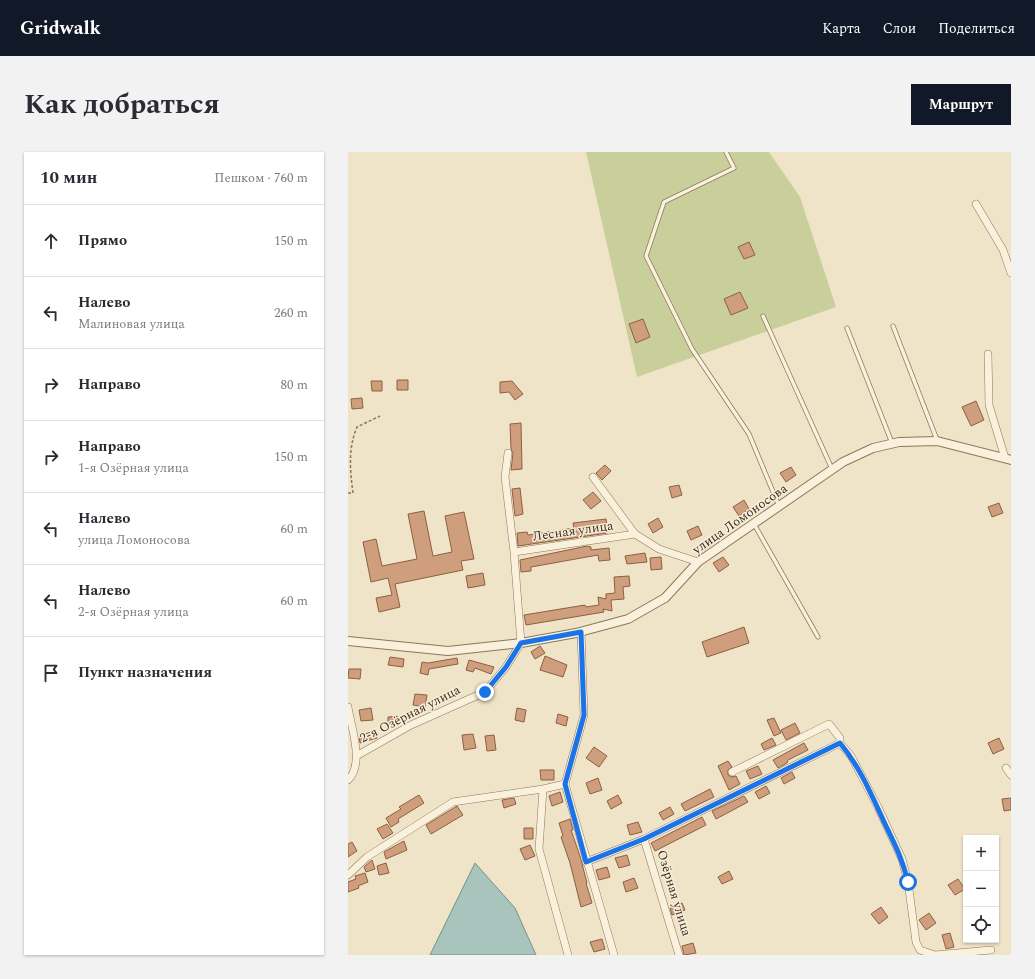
<!DOCTYPE html>
<html lang="ru">
<meta charset="utf-8">
<style>
body{margin:0;font-family:Spectral,serif;background:#f2f2f3;color:#2b2b33}
.controls{position:absolute;right:12px;bottom:12px;display:grid;overflow:hidden;border-radius:0px;box-shadow:0 1px 3px #0004}
.controls button{width:36px;height:36px;display:grid;place-items:center;padding:0;border:0;border-bottom:1px solid #e1e1e2;background:#fff;color:#2b2b33;font:20px sans-serif}
.stop{position:absolute;width:12px;height:12px;margin:-9px;border:3px solid #1a73e8;border-radius:50%;background:#fff}
.stop.end{background:#1a73e8;border-color:#fff;box-shadow:0 1px 4px #0008}
.list{margin:0;padding:0;list-style:none}
h2{display:flex;justify-content:space-between;align-items:center;height:52px;margin:0;padding:0 16px;font-size:17px}
h2 small{font-size:13px;font-weight:400;color:#7c7c81}
.list li{display:grid;grid-template-columns:26px 1fr auto;gap:12px;align-items:center;box-sizing:border-box;height:72px;padding:0 16px;border-top:1px solid #e1e1e2}
.list b{display:block;font-size:15px;white-space:nowrap}
.list p{margin:0;font-size:13px;white-space:nowrap;color:#7c7c81}
.list em{font-size:13px;font-style:normal;color:#7c7c81}
.icon{flex:none;width:22px;height:22px;fill:none;stroke:currentColor;stroke-width:2;stroke-linecap:round;stroke-linejoin:round}
.map{position:relative;flex:none;width:663px;height:803px;overflow:hidden;border-radius:0px}
header{display:flex;align-items:center;gap:24px;box-sizing:border-box;height:56px;padding:0 20px;background:#111827;color:#fff}
header strong{font-size:19px}
nav{display:flex;gap:22px;margin-inline-start:auto;font-size:14px}
.intro{display:flex;align-items:center;justify-content:space-between;box-sizing:border-box;height:96px;padding:0 24px}
h1{margin:0;font-size:28px}
.button{padding:10px 18px;border-radius:0px;background:#111827;color:#fff;font-size:14px;font-weight:700}
main{display:flex;gap:24px;padding:0 24px}
aside{flex:1;background:#fff;border-radius:0px;box-shadow:0 1px 3px #0004}
.map>svg:first-child{display:block}
.green{fill:#c9cf9b}
.water{fill:#a9c4bc;stroke:#6f938a}
.building{fill:#cf9f7d;stroke:#8d5f41}
.lines{fill:none;stroke-linecap:round;stroke-linejoin:round}
.service-casing{stroke:#8d765c;stroke-width:5}
.minor-casing{stroke:#8d765c;stroke-width:8}
.tertiary-casing{stroke:#8d765c;stroke-width:10}
.path{stroke:#8d765c;stroke-width:1.5;stroke-dasharray:3 2;stroke-linecap:butt}
.service{stroke:#faf1dc;stroke-width:3.5}
.minor{stroke:#faf1dc;stroke-width:7}
.tertiary{stroke:#faf1dc;stroke-width:8}
.route{stroke:#1a73e8;stroke-width:5}
.labels{text-anchor:middle;dominant-baseline:central;stroke-width:3;stroke-linejoin:round;paint-order:stroke}
.street-label{font-size:13px;fill:#3d2e20;stroke:#f7eed8}
</style>
<header>
<strong>Gridwalk</strong>
<nav><a>Карта</a><a>Слои</a><a>Поделиться</a></nav>
</header>
<div class="intro"><h1>Как добраться</h1><a class="button">Маршрут</a></div>
<main>
<aside>
<h2>10 мин<small>Пешком · 760 m</small></h2>
<ul class="list">
<li><svg class="icon" aria-label="ahead" viewBox="0 0 24 24"><path d="M12 20V5M6 11l6-6 6 6"/></svg><div><b>Прямо</b></div><em>150 m</em></li>
<li><svg class="icon" aria-label="left" viewBox="0 0 24 24"><path d="M17 20v-9H6M10 6l-5 5 5 5"/></svg><div><b>Налево</b><p>Малиновая улица</p></div><em>260 m</em></li>
<li><svg class="icon" aria-label="right" viewBox="0 0 24 24"><path d="M7 20v-9h11M14 6l5 5-5 5"/></svg><div><b>Направо</b></div><em>80 m</em></li>
<li><svg class="icon" aria-label="right" viewBox="0 0 24 24"><path d="M7 20v-9h11M14 6l5 5-5 5"/></svg><div><b>Направо</b><p>1-я Озёрная улица</p></div><em>150 m</em></li>
<li><svg class="icon" aria-label="left" viewBox="0 0 24 24"><path d="M17 20v-9H6M10 6l-5 5 5 5"/></svg><div><b>Налево</b><p>улица Ломоносова</p></div><em>60 m</em></li>
<li><svg class="icon" aria-label="left" viewBox="0 0 24 24"><path d="M17 20v-9H6M10 6l-5 5 5 5"/></svg><div><b>Налево</b><p>2-я Озёрная улица</p></div><em>60 m</em></li>
<li><svg class="icon" aria-label="arrive" viewBox="0 0 24 24"><path d="M6 21V4h12l-3 4 3 4H6"/></svg><div><b>Пункт назначения</b></div></li>
</ul>
</aside>
<div class="map">
<svg width="663" height="803" viewBox="0 0 663 803">
<rect width="100%" height="100%" fill="#f0e4c8"/>
<path class="green" d="M238 0H421L452 45 488 155 289 225Z"/>
<path class="water" d="M127 711 167 756 188 803H82Z"/>
<path class="building" d="M401 90 407 103 396 107 390 95Z
M392 140 400 156 383 163 376 147Z
M295 167 302 185 288 191 281 172Z
M49 228H60V238H49Z
M23 229H34V239H24Z
M164 229 175 242 167 248 161 240 152 241V230Z
M14 246 15 256 4 257 3 247Z
M628 249 636 268 623 274 614 255Z
M173 271 174 317 163 318 165 301 163 297 162 272Z
M257 313 263 319 254 328 248 321Z
M443 315 448 323 438 330 432 321Z
M331 333 334 343 324 346 321 335Z
M172 336 175 362 167 364 164 337Z
M245 340 253 349 243 357 235 348Z
M396 348 401 357 391 364 385 355Z
M651 351 655 361 644 365 640 355Z
M76 359 85 404 104 400 97 364 116 360 126 407 113 409 115 418 47 432 52 455 31 460 28 446 44 443 40 426 23 430 15 390 28 387 34 414 69 407 60 362Z
M310 366 315 375 305 381 300 372Z
M258 367 260 381 170 394 169 381 179 380 180 383 226 376 225 371Z
M350 374 354 383 343 388 339 379Z
M239 394 243 395V398L261 396 262 408 251 409 250 403 183 415V419L173 420 172 408Z
M297 401 299 410 279 412 277 404Z
M313 405 314 417 303 418 302 406Z
M375 405 381 413 371 420 365 411Z
M135 421 137 433 120 436 118 424Z
M281 424 282 434 275 435 276 447 263 448 264 459 255 457 256 460 178 473 176 463 237 453 238 455 251 453 250 445 258 447V442L267 441 266 425Z
M396 475 401 491 359 505 354 490Z
M192 494 197 501 187 507 183 500Z
M197 504 219 513 215 525 192 518Z
M42 505 56 507 55 515 40 513Z
M109 506 110 512 81 517 80 523 72 521 74 510 80 511Z
M121 508 146 515 143 522 127 516 125 520 118 518Z
M1 517H13L12 527 0 526Z
M67 542 79 543 77 555 65 553Z
M23 556 25 568 13 569 11 558Z
M169 556 178 558 176 570 167 568Z
M210 562 220 565 218 574 208 571Z
M51 564V573L40 574V565Z
M426 566 433 581 426 584 419 568Z
M447 571 452 581 438 588 433 578Z
M23 580V582L27 581 29 586 12 591 11 584Z
M125 582 128 596 116 598 114 583Z
M146 583 148 598 139 599 137 584Z
M424 586 428 593 416 598 413 592Z
M651 586 656 597 645 602 640 591Z
M456 591 460 598 440 608 439 611 430 616 425 608Z
M246 595 259 604 251 615 238 606Z
M380 609 384 615 380 618V623L383 625 388 624 392 632 381 638 370 614Z
M410 614 414 622 402 627 398 619Z
M192 618H206V628H193Z
M444 620 447 626 436 632 433 626Z
M250 626 254 638 242 642 238 631Z
M418 634 422 641 411 647 407 640Z
M362 637 366 645 337 659 333 652Z
M212 640 215 650 204 654 201 644Z
M71 643 76 651 50 667 51 670 43 675 38 666 53 657 51 655Z
M270 643 274 651 263 657 259 649Z
M396 644 400 650 368 667 364 659Z
M166 646 168 652 156 656 154 648Z
M663 646V658L656 659 654 647Z
M109 654 115 663 83 682 78 673Z
M322 655 326 662 315 668 311 661Z
M354 665 358 673 307 699 303 691Z
M222 667 225 678H223L232 704 239 731H238L244 751 233 755 222 711 213 685 215 684 211 671Z
M290 670 294 680 282 683 279 673Z
M39 672 45 681 35 687 29 677Z
M176 676H185V687H176Z
M56 689 59 698 38 707 36 700Z
M4 690 9 699 0 705V692Z
M182 693 187 704 177 708 172 697Z
M279 703 282 713 271 716 267 706Z
M24 708 27 717 18 720 16 715Z
M38 711 41 721 31 723 29 714Z
M259 715 262 725 251 728 248 718Z
M381 719 385 727 374 732 370 725Z
M17 721 20 730 10 734 11 736 0 740V730L8 727 7 724Z
M286 726 290 736 278 740 275 730Z
M610 727 617 737 607 743 600 733Z
M334 751 337 758 324 763 322 756Z
M533 755 540 765 531 772 523 762Z
M581 761 588 771 578 778 571 768Z
M602 781 606 795 598 797 594 783Z
M254 787 257 797 246 800 242 790Z
M345 791 348 801 336 803 334 794Z"/>
<g class="lines">
<defs>
<path id="service" d="M378 0 386 16 316 50 298 104 344 197 401 282 431 354
M415 164 484 317
M545 174 589 288
M499 176 544 291
M406 372 470 485"/>
<path id="minor" d="M628 52 655 98 663 121
M640 202 641 253 657 306
M245 325 287 382 311 397 350 410
M166 400 287 382
M0 555C3 575 17 612 0 628
M10 603 63 573 137 540 158 515 173 491 166 400 157 325 160 301
M658 616 663 623
M384 620 481 572 492 586V591L503 604 530 655 554 707 560 730 568 790 572 798 587 803 643 798
M217 632 266 803
M217 632 236 563 233 480
M195 637 191 697 220 803
M296 687 331 803
M238 710 296 687 492 591
M0 723 19 705 105 650 195 637 217 632"/>
<path id="tertiary" d="M0 489 100 499 173 491 228 481 280 467 317 446 350 410 495 310 525 296 551 290 589 289 663 308"/>
</defs>
<use href="#service" class="service-casing"/>
<use href="#minor" class="minor-casing"/>
<use href="#tertiary" class="tertiary-casing"/>
<path class="path" d="M0 341H5C2 318 0 296 9 275L32 264"/>
<use href="#service" class="service"/>
<use href="#minor" class="minor"/>
<use href="#tertiary" class="tertiary"/>
</g>
<g class="lines">
<path class="route" d="M137 540 158 515 173 491 233 480 236 563 217 632 238 710 296 687 492 591C512 615 524 644 537 672 547 693 554 706 560 730"/>
</g>
<g class="labels">
<g class="street-label">
<text transform="translate(392 367) rotate(-35)">улица Ломоносова</text>
<text transform="translate(225 379) rotate(-8)">Лесная улица</text>
<text transform="translate(62 562) rotate(-27)">2-я Озёрная улица</text>
<text transform="translate(326 741) rotate(73)">Озёрная улица</text>
</g>
</g>
</svg>
<div class="controls">
<button>+</button>
<button>−</button>
<button><svg class="icon" aria-label="locate" viewBox="0 0 24 24"><circle cx="12" cy="12" r="6"/><path d="M12 2v4M12 18v4M2 12h4M18 12h4"/></svg></button>
</div>
<div class="stop" style="left:560px;top:730px"></div>
<div class="stop end" style="left:137px;top:540px"></div>
</div>
</main>
